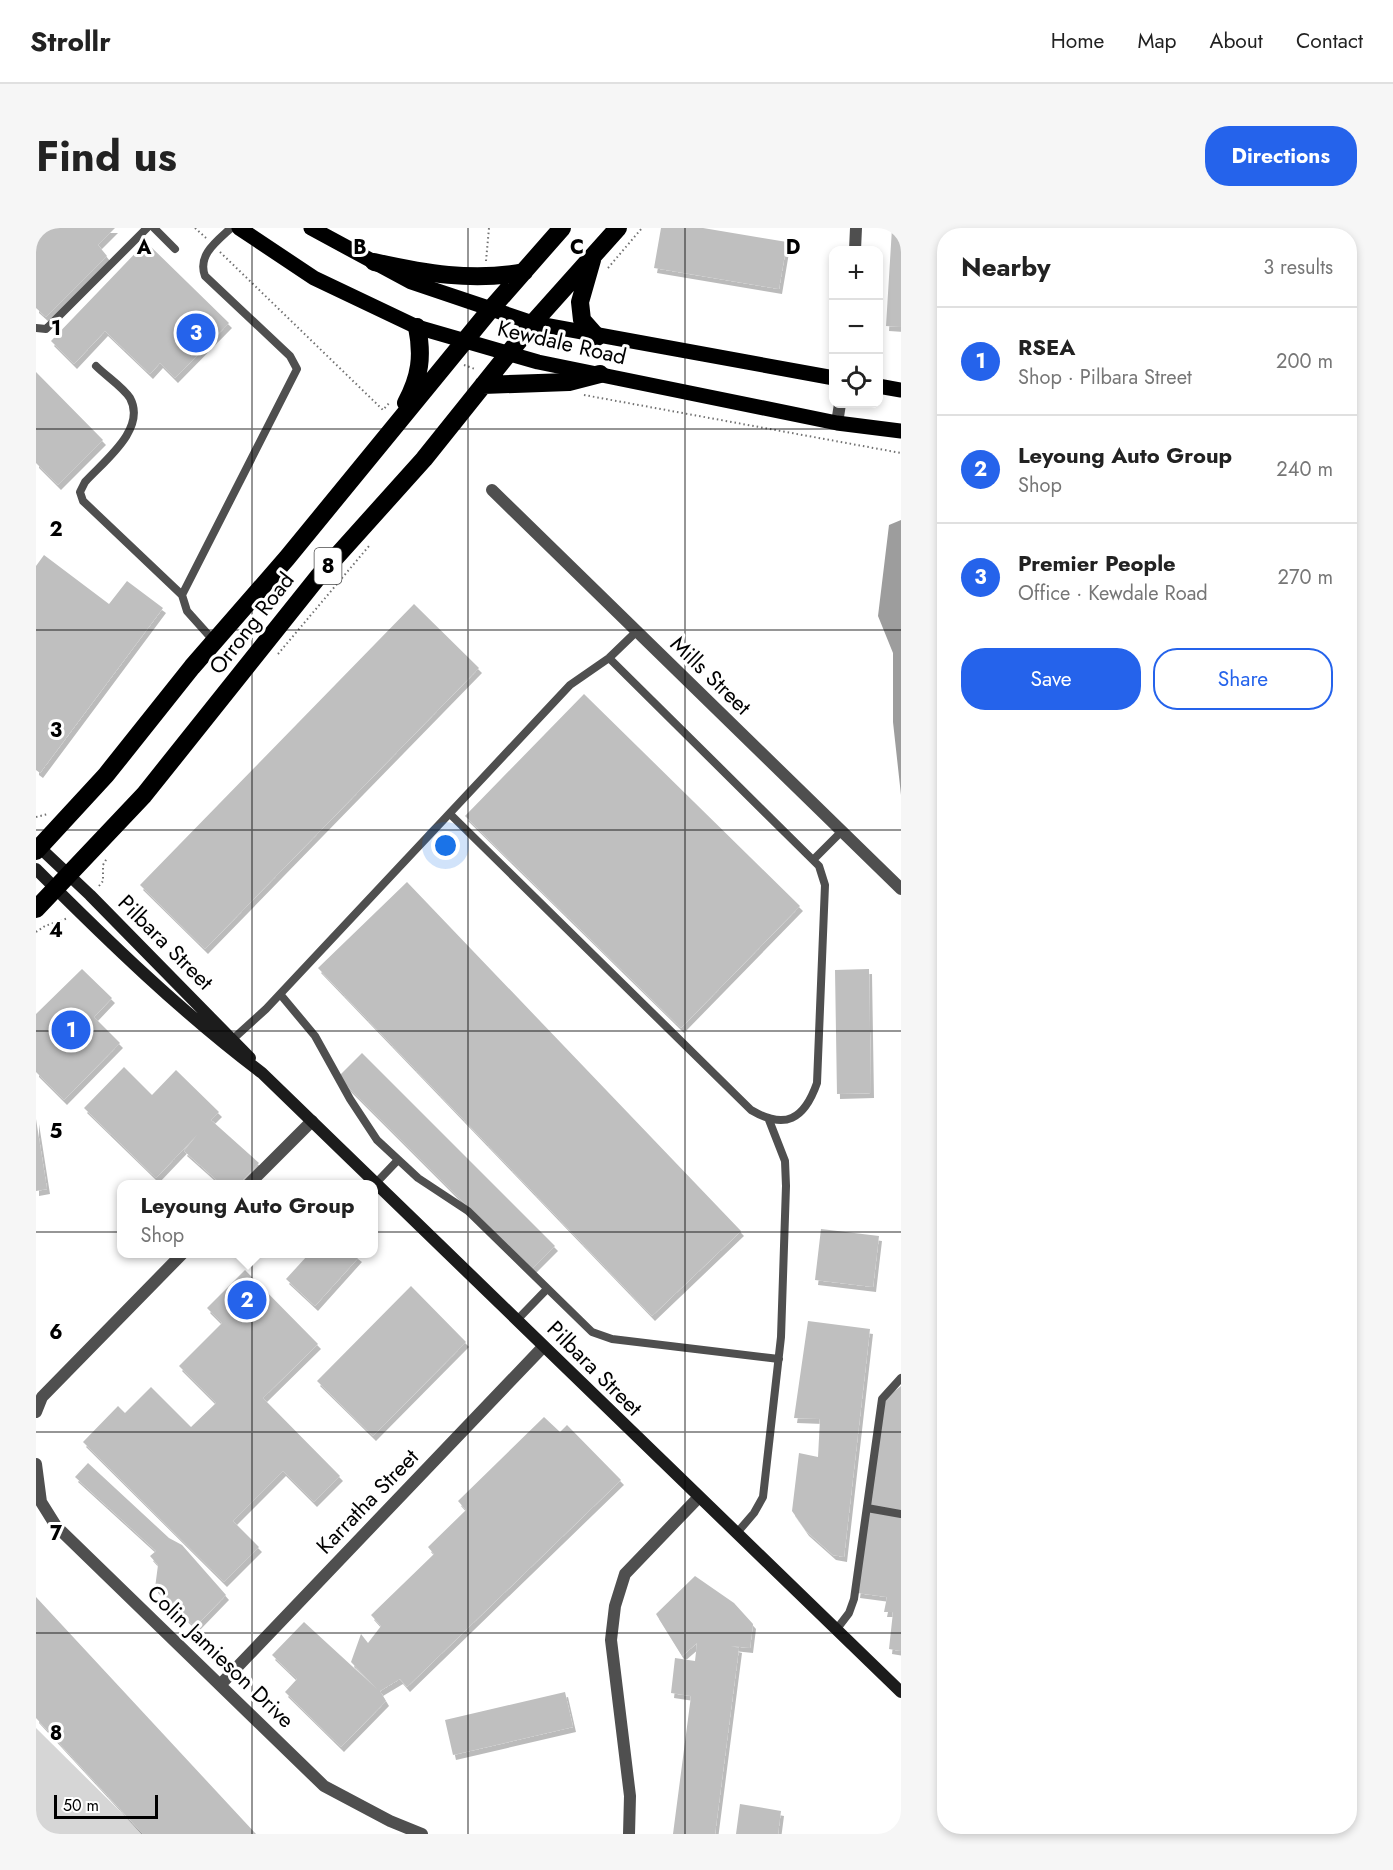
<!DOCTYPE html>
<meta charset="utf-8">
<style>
body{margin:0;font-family:Jost,sans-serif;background:#f6f6f6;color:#222}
.controls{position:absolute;right:18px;top:18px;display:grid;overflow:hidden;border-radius:12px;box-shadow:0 3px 9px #0003}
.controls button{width:54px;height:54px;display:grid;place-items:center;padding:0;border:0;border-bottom:2px solid #e0e0e0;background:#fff;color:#222;font:30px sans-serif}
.scale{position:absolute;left:18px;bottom:15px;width:104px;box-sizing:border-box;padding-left:6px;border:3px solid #000;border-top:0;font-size:16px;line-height:21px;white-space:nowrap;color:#000;-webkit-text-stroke:4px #fff;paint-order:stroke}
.you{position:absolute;left:410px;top:618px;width:21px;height:21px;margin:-15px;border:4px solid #fff;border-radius:50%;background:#1a73e8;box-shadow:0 0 0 9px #1a73e833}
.badge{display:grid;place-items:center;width:39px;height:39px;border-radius:50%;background:#2563eb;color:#fff;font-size:20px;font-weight:700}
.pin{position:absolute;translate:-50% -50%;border:3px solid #fff;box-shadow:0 2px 6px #0006}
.popup{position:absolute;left:81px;top:952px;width:261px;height:78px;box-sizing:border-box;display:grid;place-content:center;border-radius:12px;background:#fff;filter:drop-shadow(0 2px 4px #0005);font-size:20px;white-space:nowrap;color:#767676}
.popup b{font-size:22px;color:#222}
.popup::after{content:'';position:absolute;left:50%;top:100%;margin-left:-12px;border:12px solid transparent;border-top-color:#fff}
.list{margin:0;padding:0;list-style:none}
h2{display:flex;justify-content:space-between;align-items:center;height:78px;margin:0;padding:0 24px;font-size:26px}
h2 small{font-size:20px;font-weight:400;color:#767676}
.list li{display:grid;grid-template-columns:39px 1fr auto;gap:18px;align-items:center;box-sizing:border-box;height:108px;padding:0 24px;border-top:2px solid #e0e0e0}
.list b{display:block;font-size:22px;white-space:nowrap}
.list p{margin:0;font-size:20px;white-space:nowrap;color:#767676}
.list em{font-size:20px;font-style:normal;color:#767676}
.actions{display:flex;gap:12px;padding:18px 24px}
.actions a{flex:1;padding:14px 0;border:2px solid #2563eb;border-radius:24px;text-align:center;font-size:21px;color:#2563eb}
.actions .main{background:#2563eb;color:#fff}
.icon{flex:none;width:33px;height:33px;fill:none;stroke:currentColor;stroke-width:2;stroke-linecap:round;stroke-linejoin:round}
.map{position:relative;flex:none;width:865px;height:1606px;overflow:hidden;border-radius:24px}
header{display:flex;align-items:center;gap:36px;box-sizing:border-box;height:84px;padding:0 30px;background:#fff;border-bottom:2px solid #e0e0e0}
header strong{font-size:28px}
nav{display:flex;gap:33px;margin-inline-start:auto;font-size:21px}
.intro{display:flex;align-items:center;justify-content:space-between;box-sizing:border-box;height:144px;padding:0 36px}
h1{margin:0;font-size:42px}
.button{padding:15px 27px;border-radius:24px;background:#2563eb;color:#fff;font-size:21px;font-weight:700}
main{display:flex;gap:36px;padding:0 36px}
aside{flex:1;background:#fff;border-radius:24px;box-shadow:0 3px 9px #0003}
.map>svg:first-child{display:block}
.green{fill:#d6d6d6}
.water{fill:#9d9d9d}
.building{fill:#bfbfbf;filter:url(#shadow)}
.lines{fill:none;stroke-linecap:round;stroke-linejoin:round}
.path{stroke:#717171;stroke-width:2;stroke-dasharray:1.5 3;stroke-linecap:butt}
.lane{stroke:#4f4f4f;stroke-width:8}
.street{stroke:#4f4f4f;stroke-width:12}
.secondary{stroke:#1c1c1c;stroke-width:12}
.primary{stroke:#000;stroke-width:15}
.highway{stroke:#000;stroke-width:18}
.grid{fill:none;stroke:#000;stroke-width:1.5;stroke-opacity:0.55}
.labels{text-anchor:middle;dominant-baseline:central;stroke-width:6;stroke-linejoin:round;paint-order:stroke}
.shield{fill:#fff;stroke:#4c4c4c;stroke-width:1.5}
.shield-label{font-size:21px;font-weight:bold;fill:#000}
.street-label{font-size:22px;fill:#000;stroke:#fff}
.grid-label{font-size:20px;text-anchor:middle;font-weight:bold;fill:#000;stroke:#fff;stroke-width:6;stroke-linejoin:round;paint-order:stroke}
</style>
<header>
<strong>Strollr</strong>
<nav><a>Home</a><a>Map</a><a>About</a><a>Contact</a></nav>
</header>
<div class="intro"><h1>Find us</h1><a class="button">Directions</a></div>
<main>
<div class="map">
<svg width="865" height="1606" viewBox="0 0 865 1606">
<defs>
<filter id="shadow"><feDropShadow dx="3" dy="5" stdDeviation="0" flood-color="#0004"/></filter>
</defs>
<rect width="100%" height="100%" fill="#fff"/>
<path class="green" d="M0 1500 107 1606H0Z"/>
<path class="water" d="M865 292V567L857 494V425L842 388 853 297Z"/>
<path class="building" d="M0 0H79L62 17 71 28 10 89 0 80Z
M625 0H667L751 14 743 61 618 40Z
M856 0H865V99L850 98Z
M110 14 193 95 139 150 124 135 114 146 69 103 38 136 15 113Z
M0 144 67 212 22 257 0 235Z
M8 327 73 376 91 353 127 380 4 545 0 542V338Z
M378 376 443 440 169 721 104 657Z
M548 466 764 678 645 800 429 588Z
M371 654 705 1003 616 1088 282 740Z
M46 741 76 770 58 789 84 815 28 872 0 844V786Z
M833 741 835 865 801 866 799 742Z
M326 825 519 1018 495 1042 302 849Z
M88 839 116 867 140 842 183 884 175 892 223 935 203 956H185L148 923 161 907 120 950 48 880Z
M0 891 11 961 0 963Z
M785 1001 843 1008 837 1059 779 1052Z
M269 1026H319L323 1029 279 1078 250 1051 271 1028Z
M209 1042 282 1116 227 1170 304 1248 278 1274 247 1243 197 1293 223 1319 188 1354 47 1214 82 1178 89 1185 115 1159 155 1199 180 1175 143 1138 186 1095 171 1080Z
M375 1058 430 1114 337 1208 281 1153Z
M772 1093 834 1101 808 1329 797 1327 770 1303 756 1283 763 1225 782 1229 784 1191 758 1190Z
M865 1158V1423L853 1421 857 1384H848L851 1369 821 1365 847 1172Z
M508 1189 524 1204 531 1197 585 1252 371 1459 364 1451 344 1463 350 1473 305 1519 249 1464 261 1451 236 1427 268 1394 341 1461 315 1434 325 1406 332 1415 345 1398 335 1387 398 1326 392 1319 430 1282 422 1273Z
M52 1235 133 1310 146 1317 190 1367 159 1399 119 1360 122 1337 114 1328 120 1323 39 1249Z
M659 1348 698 1375 717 1396 714 1420 695 1418 703 1420 679 1606H637L655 1468 635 1465 639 1430 659 1433 661 1415 646 1428 620 1386Z
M0 1369 220 1606H107L0 1490Z
M529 1464 537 1499 417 1527 409 1492Z
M704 1576 745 1583 742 1606H700Z"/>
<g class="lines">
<path class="path" d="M159 0 170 10
M184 24 347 182 354 174
M450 33 453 0
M572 40 606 0
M428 137 439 141
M548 167 865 225
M242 426 333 318
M0 589 12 586
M63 658 67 653V637L71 630
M0 704 9 698 32 690"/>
<path class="lane" d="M118 0 139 21
M0 100 10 101 111 0
M60 138C70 148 87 159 94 170 111 201 68 233 49 254L44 264 47 273 146 367
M177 412 151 383 146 367 261 141 254 128 169 48C161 27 181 13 195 0
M414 586 715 882C749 902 768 892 781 855L789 657 783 638 573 430
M778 631 806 603
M244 766 279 808 314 871 341 912 382 950 432 983 556 1104 576 1111 743 1131
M197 811 230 781 534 457 573 430 601 403
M340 955 361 933
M481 1092 511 1061
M831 1280 865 1286
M700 1306 718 1285 727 1269 745 1109 750 958 749 933 733 892
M800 1402 813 1385 818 1371 846 1171 865 1150"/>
<path class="street" d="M819 22 820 0
M801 195 804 176
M456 262 865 661
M213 956 276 893
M0 1184 6 1169 146 1026
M0 1236 5 1274 20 1298 288 1558 354 1593 386 1606
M185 1456 507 1119
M593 1606 594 1568 575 1412 579 1378 589 1346 662 1270"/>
<path class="secondary" d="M0 616 54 667 214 830
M0 641C71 712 145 784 226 845L865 1464"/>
<path class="primary" d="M203 0 278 50 381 99 502 134 801 195 865 203
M275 0 375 54 497 95 798 150
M842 158 865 162"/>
<path class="highway" d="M556 32 544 74 546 92 561 109
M338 34C387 45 437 54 488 44
M447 157 533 154 564 146
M370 175C384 149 387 128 381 99
M0 623 70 547 156 439 251 330 454 82 526 0
M0 681 108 567 282 349 388 231 497 95 582 0"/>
</g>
<path class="grid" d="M216 0V1606M432 0V1606M649 0V1606M0 201H865M0 402H865M0 602H865M0 803H865M0 1004H865M0 1204H865M0 1405H865"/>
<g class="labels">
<rect class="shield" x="278.5" y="320" width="27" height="36" rx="4.5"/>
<g class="shield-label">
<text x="292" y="338">8</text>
</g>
<g class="street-label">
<text transform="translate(526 114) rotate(13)">Kewdale Road</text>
<text transform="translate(215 395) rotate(-52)">Orrong Road</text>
<text transform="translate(675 447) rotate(44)">Mills Street</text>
<text transform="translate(130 714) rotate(45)">Pilbara Street</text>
<text transform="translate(559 1140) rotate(45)">Pilbara Street</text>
<text transform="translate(331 1273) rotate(-46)">Karratha Street</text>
<text transform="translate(185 1428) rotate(44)">Colin Jamieson Drive</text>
</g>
</g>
<g class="grid-label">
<text x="108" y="26">A</text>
<text x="324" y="26">B</text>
<text x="541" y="26">C</text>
<text x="757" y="26">D</text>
<text x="20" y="107">1</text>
<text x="20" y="308">2</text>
<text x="20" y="509">3</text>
<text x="20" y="709">4</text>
<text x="20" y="910">5</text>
<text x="20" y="1111">6</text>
<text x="20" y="1312">7</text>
<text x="20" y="1512">8</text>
</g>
</svg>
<div class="controls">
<button>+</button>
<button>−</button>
<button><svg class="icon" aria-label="locate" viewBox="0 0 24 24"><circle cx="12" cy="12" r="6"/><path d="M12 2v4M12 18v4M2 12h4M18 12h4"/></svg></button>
</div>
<div class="scale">50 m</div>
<div class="you"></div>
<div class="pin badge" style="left:35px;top:802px">1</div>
<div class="pin badge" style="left:211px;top:1072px">2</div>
<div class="popup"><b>Leyoung Auto Group</b>Shop</div>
<div class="pin badge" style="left:160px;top:105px">3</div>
</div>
<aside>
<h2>Nearby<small>3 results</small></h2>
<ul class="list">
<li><span class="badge">1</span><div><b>RSEA</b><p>Shop · Pilbara Street</p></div><em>200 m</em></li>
<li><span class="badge">2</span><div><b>Leyoung Auto Group</b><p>Shop</p></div><em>240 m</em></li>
<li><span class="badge">3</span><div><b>Premier People</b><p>Office · Kewdale Road</p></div><em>270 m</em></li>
</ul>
<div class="actions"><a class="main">Save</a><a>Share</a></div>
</aside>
</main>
